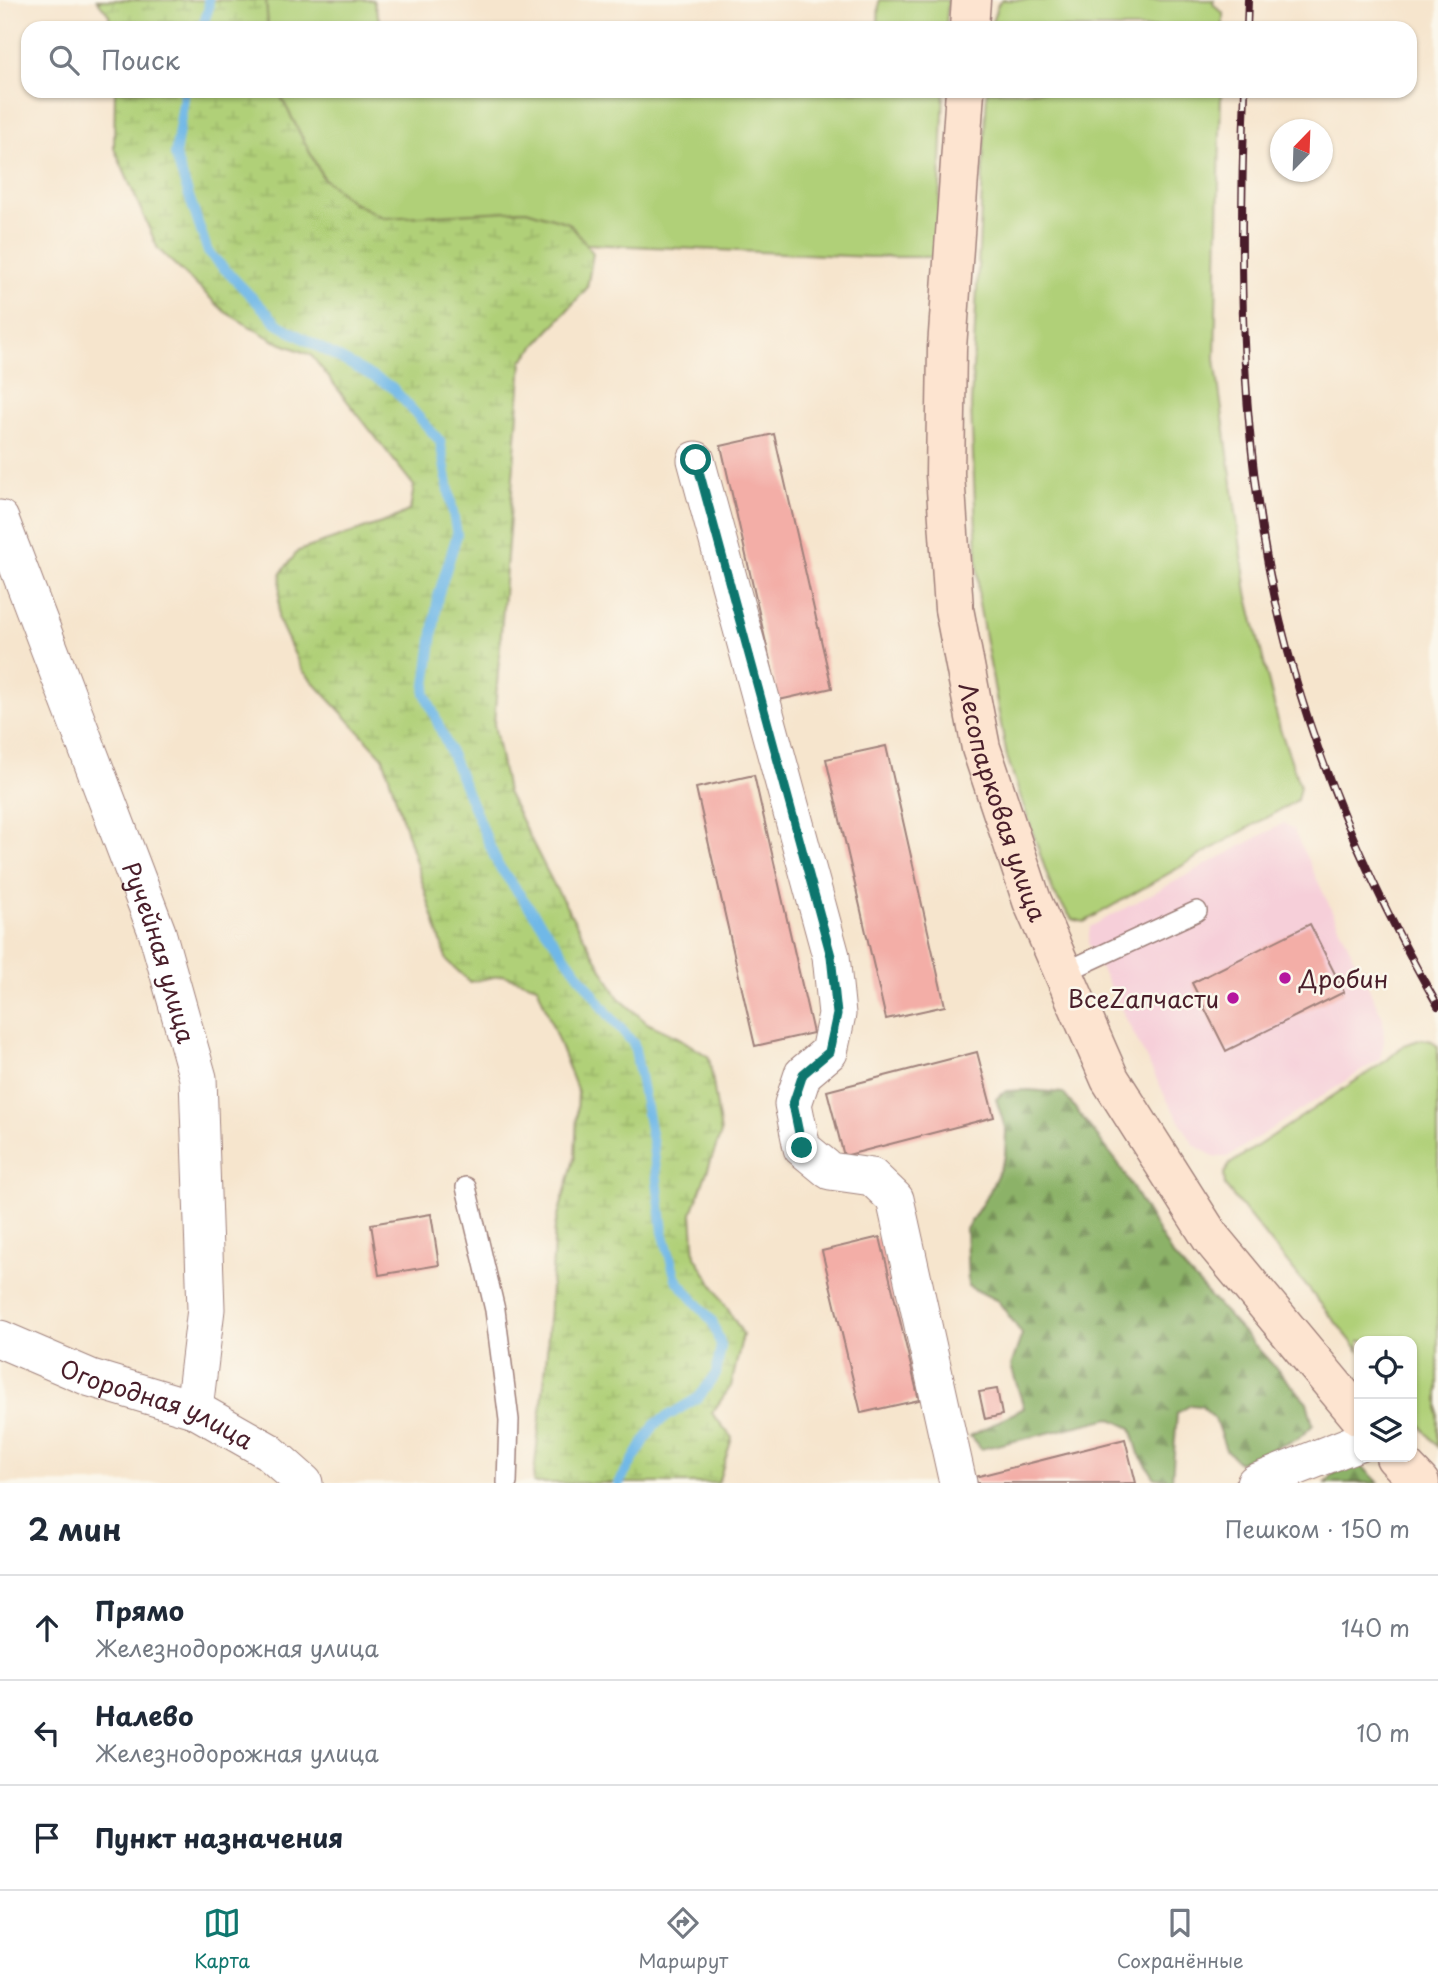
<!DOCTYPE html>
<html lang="ru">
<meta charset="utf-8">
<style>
body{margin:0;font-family:"Playpen Sans",sans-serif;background:#f2f2f3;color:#1f2937}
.controls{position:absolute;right:21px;bottom:21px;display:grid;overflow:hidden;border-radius:14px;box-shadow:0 2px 5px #0004}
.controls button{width:63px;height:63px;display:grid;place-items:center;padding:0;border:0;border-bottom:2px solid #e0e1e3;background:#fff;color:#1f2937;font:35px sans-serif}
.compass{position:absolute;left:1270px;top:119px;width:63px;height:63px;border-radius:50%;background:#fff;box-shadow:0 2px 5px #0004;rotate:23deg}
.stop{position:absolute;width:21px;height:21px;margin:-16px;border:5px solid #0f766e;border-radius:50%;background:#fff}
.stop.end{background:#0f766e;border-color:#fff;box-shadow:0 2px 7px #0008}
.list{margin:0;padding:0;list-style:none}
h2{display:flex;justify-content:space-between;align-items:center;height:91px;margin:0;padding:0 28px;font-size:30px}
h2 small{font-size:23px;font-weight:400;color:#747a83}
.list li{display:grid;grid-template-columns:46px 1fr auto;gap:21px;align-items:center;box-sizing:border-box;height:105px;padding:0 28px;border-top:2px solid #e0e1e3}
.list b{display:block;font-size:26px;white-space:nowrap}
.list p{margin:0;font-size:23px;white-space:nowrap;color:#747a83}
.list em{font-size:23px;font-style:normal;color:#747a83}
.icon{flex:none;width:38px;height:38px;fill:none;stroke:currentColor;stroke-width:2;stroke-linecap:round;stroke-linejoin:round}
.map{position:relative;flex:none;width:1438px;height:1483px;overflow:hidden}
.search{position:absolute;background:#fff;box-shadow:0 2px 5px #0004;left:21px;right:21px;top:21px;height:77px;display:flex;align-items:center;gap:18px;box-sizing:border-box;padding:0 24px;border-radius:21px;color:#747a83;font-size:26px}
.sheet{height:406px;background:#fff}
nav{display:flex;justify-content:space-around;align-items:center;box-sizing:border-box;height:98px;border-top:2px solid #e0e1e3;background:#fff;font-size:19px;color:#747a83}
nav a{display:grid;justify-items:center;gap:4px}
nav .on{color:#0f766e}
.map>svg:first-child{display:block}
.built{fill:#f6cfd9}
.grass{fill:#b0d078;stroke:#7d7852;stroke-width:2}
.forest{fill:url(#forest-firs);stroke:#6b684a;stroke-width:2}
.wetland{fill:url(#wetland-marsh);stroke:#7d7852;stroke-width:2}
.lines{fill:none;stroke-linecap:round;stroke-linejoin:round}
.stream{stroke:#6fb8e7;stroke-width:10}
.building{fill:#f3aea7}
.lane-casing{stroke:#a0827c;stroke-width:22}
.street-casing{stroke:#a0827c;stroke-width:39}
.secondary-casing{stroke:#a0827c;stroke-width:41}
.lane{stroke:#fff;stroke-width:19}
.street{stroke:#fff;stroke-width:37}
.secondary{stroke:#fde4d0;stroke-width:38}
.rail-casing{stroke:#4a1f2b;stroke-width:8}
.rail{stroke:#fbf7ec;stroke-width:5;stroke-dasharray:16;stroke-linecap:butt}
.route{stroke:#0f766e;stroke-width:9}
.poi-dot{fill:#b5179e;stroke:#fbf7ec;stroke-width:2.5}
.labels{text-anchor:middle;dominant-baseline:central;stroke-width:5;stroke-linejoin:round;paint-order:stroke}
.street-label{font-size:24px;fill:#4a1f2b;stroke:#fbf7ec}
.poi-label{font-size:24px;fill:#4a1f2b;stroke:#fbf7ec;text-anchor:start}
</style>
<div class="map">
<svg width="1438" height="1483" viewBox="0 0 1438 1483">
<defs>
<pattern id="forest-firs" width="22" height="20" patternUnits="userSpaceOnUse" patternTransform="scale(1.75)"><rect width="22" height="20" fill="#8cb268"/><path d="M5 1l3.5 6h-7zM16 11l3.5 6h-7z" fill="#749056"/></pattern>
<pattern id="wetland-marsh" width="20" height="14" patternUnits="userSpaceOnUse" patternTransform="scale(1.75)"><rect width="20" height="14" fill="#b0d078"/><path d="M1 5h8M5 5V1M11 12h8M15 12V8" fill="none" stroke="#99b268"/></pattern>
</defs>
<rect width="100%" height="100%" fill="#fbf7ec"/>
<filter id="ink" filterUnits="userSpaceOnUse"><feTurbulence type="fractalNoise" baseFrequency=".0143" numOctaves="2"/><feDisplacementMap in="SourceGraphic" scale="14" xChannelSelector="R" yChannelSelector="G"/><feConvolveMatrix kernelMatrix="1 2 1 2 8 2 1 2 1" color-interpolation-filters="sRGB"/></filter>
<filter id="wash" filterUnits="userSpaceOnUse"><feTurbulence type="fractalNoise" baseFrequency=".00686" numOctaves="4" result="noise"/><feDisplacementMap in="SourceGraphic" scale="28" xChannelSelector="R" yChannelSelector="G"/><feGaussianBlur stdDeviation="1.57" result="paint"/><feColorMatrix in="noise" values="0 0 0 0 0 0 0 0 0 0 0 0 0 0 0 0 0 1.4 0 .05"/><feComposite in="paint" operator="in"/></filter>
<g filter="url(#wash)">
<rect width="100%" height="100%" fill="#f6e5cd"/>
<path class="built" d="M1284 823 1293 829 1383 1018 1384 1042 1380 1059 1227 1157H1215L1194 1145 1167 1100 1088 943 1090 927Z"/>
<path class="grass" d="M266 0H373L382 28H268Z
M879 0H948L946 28H878Z
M1002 0H1214L1213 4 1223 13V28H990L998 4Z
M278 91H944L937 257H869L586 244 569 223 526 210 384 219 352 202 323 178Z
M987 91H1221L1215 359 1247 593 1280 729 1300 786 1297 800 1084 922 1072 919 1053 892 1007 757 979 604 971 406Z
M1422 1039 1432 1041 1438 1047V1447L1412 1415V1341H1359V1351L1225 1186 1224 1174 1230 1164 1387 1060 1404 1045Z"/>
<path class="forest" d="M1029 1090 1063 1093 1118 1163 1172 1255 1307 1402 1313 1425 1298 1439 1239 1462 1226 1450 1215 1419 1201 1406 1191 1405 1177 1413 1172 1480 1155 1478 1139 1454 1131 1428 1110 1418 981 1449 970 1436 1024 1408 1011 1366 1022 1334 998 1301 968 1286 966 1229 990 1191 1005 1157 1006 1131 996 1099 1006 1091Z
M1359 1463 1379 1483H1326L1333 1474Z"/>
<path class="wetland" d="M97 0H266L268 28H110L109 15Z
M115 91H278L323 178 352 202 384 218 526 210 569 223 593 253 587 288 522 361 494 724 507 792 553 883 618 997 647 1023 679 1038 709 1057 721 1133 692 1213 695 1256 743 1334 731 1386 712 1413 732 1438 718 1483H533L546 1365 555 1226 575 1156 578 1092 537 986 503 975 470 982 447 961 383 757 302 670 278 619 281 573 298 551 390 520 410 510 414 486 311 355 275 341 225 312 158 249 114 148Z"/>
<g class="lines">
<path class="stream" d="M202 28 209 7 208 0
M185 91 175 155 208 252 279 325 392 387 440 441 457 535 438 596 425 693 498 865 608 1014 634 1044 653 1145 663 1232 676 1279 712 1321 721 1346 716 1374 699 1397 655 1424 619 1483"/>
</g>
<g id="blocks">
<path class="building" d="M774 434 832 688 779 700 721 446Z
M886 746 945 1006 886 1019 826 759Z
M754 775 813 1033 755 1046 696 788Z
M1310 924 1344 992 1226 1051 1192 983Z
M977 1052 994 1117 844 1156 827 1091Z
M431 1214 439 1265 379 1275 371 1224Z
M880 1237 919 1400 861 1413 822 1251Z
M997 1389 1002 1415 985 1419 979 1392Z
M1125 1439 1136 1483H977L975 1477Z"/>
</g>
</g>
<g filter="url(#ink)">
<use href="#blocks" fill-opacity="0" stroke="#a0827c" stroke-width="2"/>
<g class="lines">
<defs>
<path id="lane" d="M1063 973 1197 911
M466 1187 495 1310 509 1420 507 1483"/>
<g id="street">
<path d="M696 460 831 956 837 1014 829 1052 803 1074 793 1104 802 1148 830 1171 872 1177 895 1199 958 1483"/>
<path id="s1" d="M0 519 157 932 198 1078 206 1309 194 1409"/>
<path id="s2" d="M0 1339 91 1378 194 1409 268 1451 304 1483"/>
<path d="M1255 1483 1359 1442"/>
</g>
<g id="secondary">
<path d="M969 28 971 0"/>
<path id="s3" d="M965 91 947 348 945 474 954 609 981 748 1032 901 1110 1079 1211 1238 1359 1416"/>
<path d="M1395 1457 1420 1483"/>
</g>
</defs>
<use href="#lane" class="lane-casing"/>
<use href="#street" class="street-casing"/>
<use href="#secondary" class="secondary-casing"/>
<use href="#lane" class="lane"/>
<use href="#street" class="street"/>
<use href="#secondary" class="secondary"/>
<defs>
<path id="rail" d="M1247 28 1248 0
M1245 91C1239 250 1239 413 1269 570 1299 723 1361 872 1438 1006"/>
</defs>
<use href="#rail" class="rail-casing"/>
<use href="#rail" class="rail"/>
</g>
</g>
<g class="lines" filter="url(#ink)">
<path class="route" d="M696 460 831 956 837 1014 829 1052 803 1074 793 1104 802 1148"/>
</g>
<g class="poi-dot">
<circle cx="1285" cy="978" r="7"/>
<circle cx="1233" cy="998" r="7"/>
</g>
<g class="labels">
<g class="street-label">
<text stroke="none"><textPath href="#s3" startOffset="718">Лесопарковая улица</textPath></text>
<text stroke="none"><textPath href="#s1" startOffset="462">Ручейная улица</textPath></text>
<text stroke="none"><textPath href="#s2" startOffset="170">Огородная улица</textPath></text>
</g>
<g class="poi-label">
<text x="1299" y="978">Дробин</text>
<text x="1219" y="998" text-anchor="end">ВсеZапчасти</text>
</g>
</g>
</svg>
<div class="controls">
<button><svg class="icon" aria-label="locate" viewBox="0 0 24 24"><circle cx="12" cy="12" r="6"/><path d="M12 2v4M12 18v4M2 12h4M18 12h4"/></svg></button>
<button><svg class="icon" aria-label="layers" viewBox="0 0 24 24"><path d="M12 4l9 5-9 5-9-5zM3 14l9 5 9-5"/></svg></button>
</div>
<svg class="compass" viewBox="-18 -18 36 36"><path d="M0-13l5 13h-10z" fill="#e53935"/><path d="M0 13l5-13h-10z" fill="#747a83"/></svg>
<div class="stop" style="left:696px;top:460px"></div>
<div class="stop end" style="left:802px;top:1148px"></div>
<div class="search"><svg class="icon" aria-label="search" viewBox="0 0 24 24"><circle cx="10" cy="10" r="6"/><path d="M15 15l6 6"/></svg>Поиск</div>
</div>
<section class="sheet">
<h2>2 мин<small>Пешком · 150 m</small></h2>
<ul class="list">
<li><svg class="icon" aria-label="ahead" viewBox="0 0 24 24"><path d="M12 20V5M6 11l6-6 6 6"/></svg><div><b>Прямо</b><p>Железнодорожная улица</p></div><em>140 m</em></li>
<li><svg class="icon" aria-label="left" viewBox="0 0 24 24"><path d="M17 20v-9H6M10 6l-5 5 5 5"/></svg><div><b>Налево</b><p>Железнодорожная улица</p></div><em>10 m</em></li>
<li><svg class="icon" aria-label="arrive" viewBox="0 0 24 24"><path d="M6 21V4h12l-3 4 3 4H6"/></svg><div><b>Пункт назначения</b></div></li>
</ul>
</section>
<nav>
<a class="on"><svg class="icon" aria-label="map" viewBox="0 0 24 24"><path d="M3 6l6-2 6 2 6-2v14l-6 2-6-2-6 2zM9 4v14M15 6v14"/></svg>Карта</a>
<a><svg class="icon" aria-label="directions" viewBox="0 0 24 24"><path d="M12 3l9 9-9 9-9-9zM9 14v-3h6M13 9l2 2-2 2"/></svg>Маршрут</a>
<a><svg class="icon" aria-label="saved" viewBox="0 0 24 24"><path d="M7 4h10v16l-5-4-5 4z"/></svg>Сохранённые</a>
</nav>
